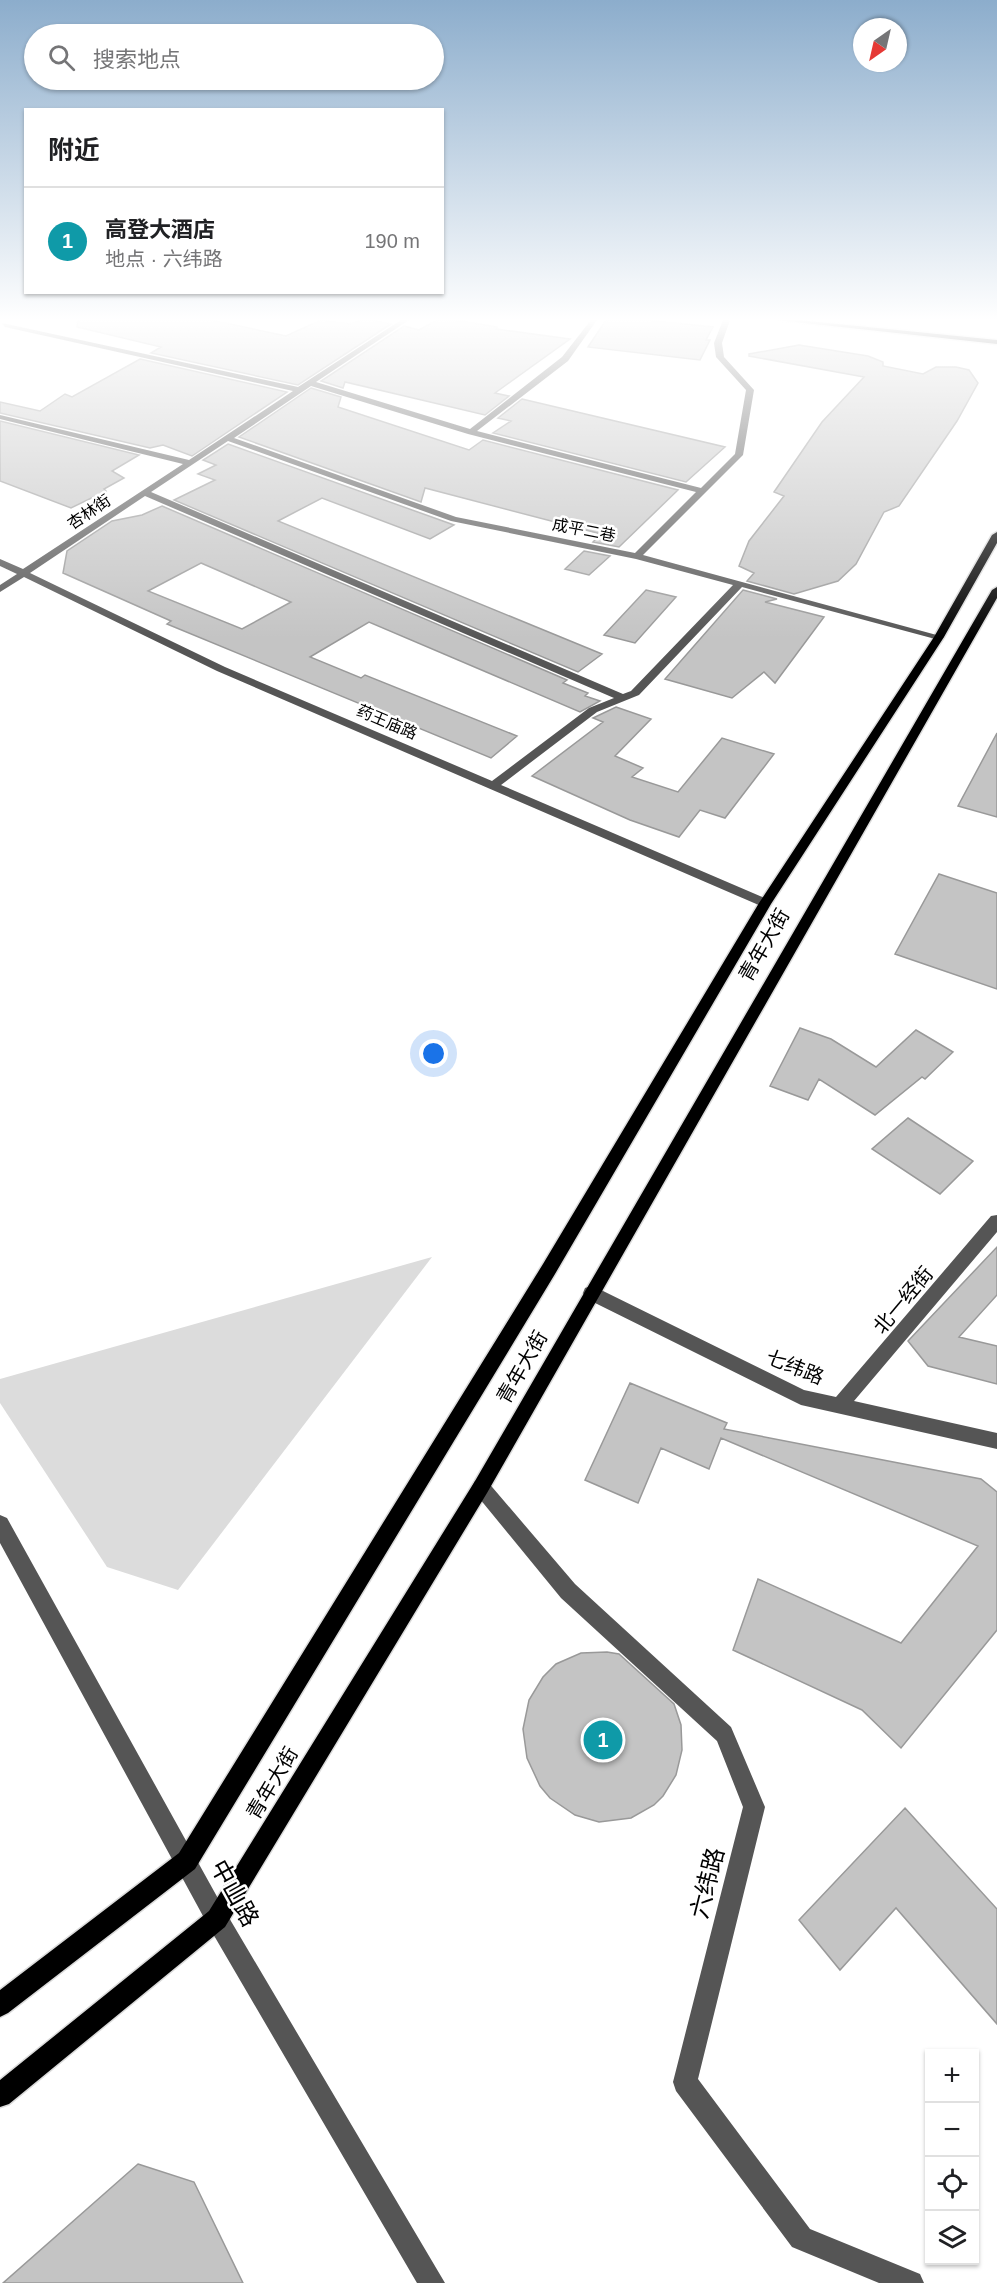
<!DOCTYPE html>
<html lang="zh">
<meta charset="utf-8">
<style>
body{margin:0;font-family:Helvetica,"Noto Sans SC",sans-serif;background:#f6f6f6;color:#202124}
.controls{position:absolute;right:18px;bottom:18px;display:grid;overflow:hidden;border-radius:0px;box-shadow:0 2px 4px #0004}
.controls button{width:54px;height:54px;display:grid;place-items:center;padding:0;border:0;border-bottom:2px solid #e0e0e0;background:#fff;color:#202124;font:30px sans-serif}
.compass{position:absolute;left:853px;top:18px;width:54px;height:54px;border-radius:50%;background:#fff;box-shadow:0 2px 4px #0004;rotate:214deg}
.you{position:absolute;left:434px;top:1054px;width:21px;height:21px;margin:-15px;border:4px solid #fff;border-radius:50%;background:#1a73e8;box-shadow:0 0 0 9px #1a73e833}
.badge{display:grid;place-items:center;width:39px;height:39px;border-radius:50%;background:#1a73e8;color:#fff;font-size:20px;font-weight:700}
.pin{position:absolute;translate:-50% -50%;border:3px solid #fff;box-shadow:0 2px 6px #0006}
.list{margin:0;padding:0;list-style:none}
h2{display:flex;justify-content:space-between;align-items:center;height:78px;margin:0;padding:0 24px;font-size:26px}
h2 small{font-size:20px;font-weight:400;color:#757577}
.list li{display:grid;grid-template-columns:39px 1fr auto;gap:18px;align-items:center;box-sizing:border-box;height:108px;padding:0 24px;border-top:2px solid #e0e0e0}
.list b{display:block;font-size:22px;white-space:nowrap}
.list p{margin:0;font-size:20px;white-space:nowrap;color:#757577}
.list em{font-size:20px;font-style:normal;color:#757577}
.icon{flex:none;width:33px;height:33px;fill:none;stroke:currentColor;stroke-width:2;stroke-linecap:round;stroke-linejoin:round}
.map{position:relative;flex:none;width:997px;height:2283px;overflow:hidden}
.search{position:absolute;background:#fff;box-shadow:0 2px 4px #0004;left:24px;top:24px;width:420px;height:66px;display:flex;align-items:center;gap:15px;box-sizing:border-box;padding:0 21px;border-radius:33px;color:#757577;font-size:22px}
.panel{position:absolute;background:#fff;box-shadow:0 2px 4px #0004;left:24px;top:108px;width:420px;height:186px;border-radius:0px}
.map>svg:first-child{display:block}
.green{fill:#dcdcdc}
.building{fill:#c4c4c4;stroke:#999;stroke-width:1.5;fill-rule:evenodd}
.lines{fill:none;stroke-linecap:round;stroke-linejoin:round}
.major-casing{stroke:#dbdbdb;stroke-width:3}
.minor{fill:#555;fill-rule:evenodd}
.major{fill:#000;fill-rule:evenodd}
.labels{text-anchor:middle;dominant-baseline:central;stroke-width:5;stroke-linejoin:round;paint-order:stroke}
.far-street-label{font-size:16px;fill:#000;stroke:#fff}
.street-label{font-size:20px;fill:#000;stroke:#fff}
.near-street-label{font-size:24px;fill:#000;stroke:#fff}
</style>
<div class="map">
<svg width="997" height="2283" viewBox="0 0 997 2283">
<rect width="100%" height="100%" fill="#fff"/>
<path class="green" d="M432 1257 178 1590 107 1567 0 1403V1379Z"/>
<path class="building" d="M78 320H211L286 336 321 320 350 324 361 320H373L391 324 298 385 151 353 161 347 77 327Z
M437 320 462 321 497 327 496 329 570 339 495 393 509 396 485 415 345 382 343 388 321 381 404 326 419 330Z
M606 320H645L713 327 706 340H710L700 360 588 347Z
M799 345 868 356 883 362V366L923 374 936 367H956L969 370 978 383 957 421 899 506 884 512 856 564 838 581 794 594 747 581 754 573 739 566 749 541 784 496 774 492 822 422 864 377 749 356V354Z
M140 359 287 392 192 456 163 445 150 448 0 413V402L40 411 65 394 72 397Z
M311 388 341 397 338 407 469 450 483 440 678 490 619 547 593 542 601 534 425 488 421 502 239 437Z
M522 399 725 447 686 482 493 433 511 421 498 418Z
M0 421 139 455 112 471 124 478 104 489 106 491 71 508 0 481Z
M228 444 454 525 430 539 322 498 278 521 602 654 578 672 174 500 215 480 198 474 216 465 203 460Z
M162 506 567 680 563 683 588 693 585 696 600 701 580 712 369 622 310 657 361 678 365 675 517 736 491 758 167 624 171 621 63 573 67 551 112 521 142 515ZM201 563 291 602 242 629 148 591Z
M584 551 610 556 589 575 565 569Z
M646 590 676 597 635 643 604 635Z
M743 590 777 599 765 602 824 617 775 683 764 672 732 698 665 679Z
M616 707 651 719 615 756 643 768 632 777 678 792 722 738 774 754 725 818 700 810 679 837 630 820 532 776 603 722 593 718Z
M997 733V817L958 806Z
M939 874 997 893V989L895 954Z
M800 1028 831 1039 876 1067 916 1030 953 1052 925 1079 922 1077 875 1115 819 1079 808 1100 770 1086Z
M908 1118 973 1161 940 1194 872 1149Z
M997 1247V1295L959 1337 997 1346V1384L928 1366 908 1341Z
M630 1383 727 1423 724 1429 981 1479 997 1492V1630L901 1748 862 1710 733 1650 758 1579 901 1643 978 1546 721 1438 709 1469 661 1448 638 1503 585 1480Z
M607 1652 619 1654 674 1704 681 1725 682 1750 676 1775 663 1796 654 1805 631 1818 599 1822 575 1815 550 1798 540 1786 527 1758 523 1729 529 1700 543 1677 556 1664 581 1653Z
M905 1808 997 1909V2024L896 1908 840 1970 799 1920Z
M138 2164 194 2182 243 2283H3Z"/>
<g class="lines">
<defs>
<path id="major" d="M777 320H798L997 340V344Z
M997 532V543L944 637 771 904 555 1274 195 1869 8 2013 0 2017V1990L179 1853 543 1264 759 903 934 637 992 535Z
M997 587V598L487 1493 225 1927 9 2104 0 2107V2080L209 1911 475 1481 992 590Z"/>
</defs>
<use href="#major" class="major-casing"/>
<path class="minor" d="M401 320H409L316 382 470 429 562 357 591 320H597L568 361 477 431 701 488 735 454 746 390 716 357 714 343 723 320H730L722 343 724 357 754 390 743 455 643 555 944 637 939 640 742 587 639 695 597 712 501 785 769 900 771 903 769 906H761L217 671 24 577 0 592V585L17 574 0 566V559L23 569 183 464 0 419V415L189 460 293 391 5 327 2 323 298 387ZM311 386 468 434 696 492 635 553 456 517 234 438ZM228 441 451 521 636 559 733 585 631 691 623 694 151 492ZM145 496 614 698 589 708 492 781 225 667 30 573Z
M997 1215V1232L854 1401 997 1433V1449L801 1405 585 1298 583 1293 585 1288 591 1286 597 1288 804 1390 836 1397 991 1216Z
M481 1478 487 1481 575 1584 731 1727 765 1807 698 2079 810 2229 920 2274 924 2283H879L792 2247 676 2091 673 2082 743 1807 717 1741 561 1598 475 1493 472 1487 475 1481Z
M0 1515 7 1518 225 1911 445 2283H417L209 1927 0 1543Z"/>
<use href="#major" class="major"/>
</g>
<linearGradient id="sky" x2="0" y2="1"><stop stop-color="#8cadcc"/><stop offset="0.5" stop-color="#fff"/><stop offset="1" stop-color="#fff" stop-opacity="0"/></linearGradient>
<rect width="997" height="639" fill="url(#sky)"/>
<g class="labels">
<g class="far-street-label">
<text transform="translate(89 512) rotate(-34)">杏林街</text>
<text transform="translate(584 530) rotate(11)">成平二巷</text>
<text transform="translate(387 722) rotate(23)">药王庙路</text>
</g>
<g class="street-label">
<text transform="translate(764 945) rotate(-60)">青年大街</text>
<text transform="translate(903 1300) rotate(-50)">北一经街</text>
<text transform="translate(522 1367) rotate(-60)">青年大街</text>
<text transform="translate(795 1367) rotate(22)">七纬路</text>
<text transform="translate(272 1783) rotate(-59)">青年大街</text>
</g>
<g class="near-street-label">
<text transform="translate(707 1883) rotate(-76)">六纬路</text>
<text transform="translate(235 1893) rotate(61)">中山路</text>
</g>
</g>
</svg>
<div class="controls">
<button>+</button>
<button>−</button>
<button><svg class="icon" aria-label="locate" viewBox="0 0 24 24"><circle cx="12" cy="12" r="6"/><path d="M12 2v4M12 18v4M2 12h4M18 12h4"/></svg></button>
<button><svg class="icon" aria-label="layers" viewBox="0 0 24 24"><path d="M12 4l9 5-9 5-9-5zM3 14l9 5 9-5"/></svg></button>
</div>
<svg class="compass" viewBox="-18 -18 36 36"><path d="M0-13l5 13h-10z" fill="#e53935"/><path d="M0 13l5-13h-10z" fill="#757577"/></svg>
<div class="you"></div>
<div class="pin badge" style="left:603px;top:1740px;background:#0f9aa8">1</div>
<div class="search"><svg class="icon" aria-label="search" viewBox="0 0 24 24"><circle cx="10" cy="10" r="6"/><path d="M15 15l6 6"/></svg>搜索地点</div>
<section class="panel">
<h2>附近<small></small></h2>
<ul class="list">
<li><span class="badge" style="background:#0f9aa8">1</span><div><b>高登大酒店</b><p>地点 · 六纬路</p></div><em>190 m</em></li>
</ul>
</section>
</div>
